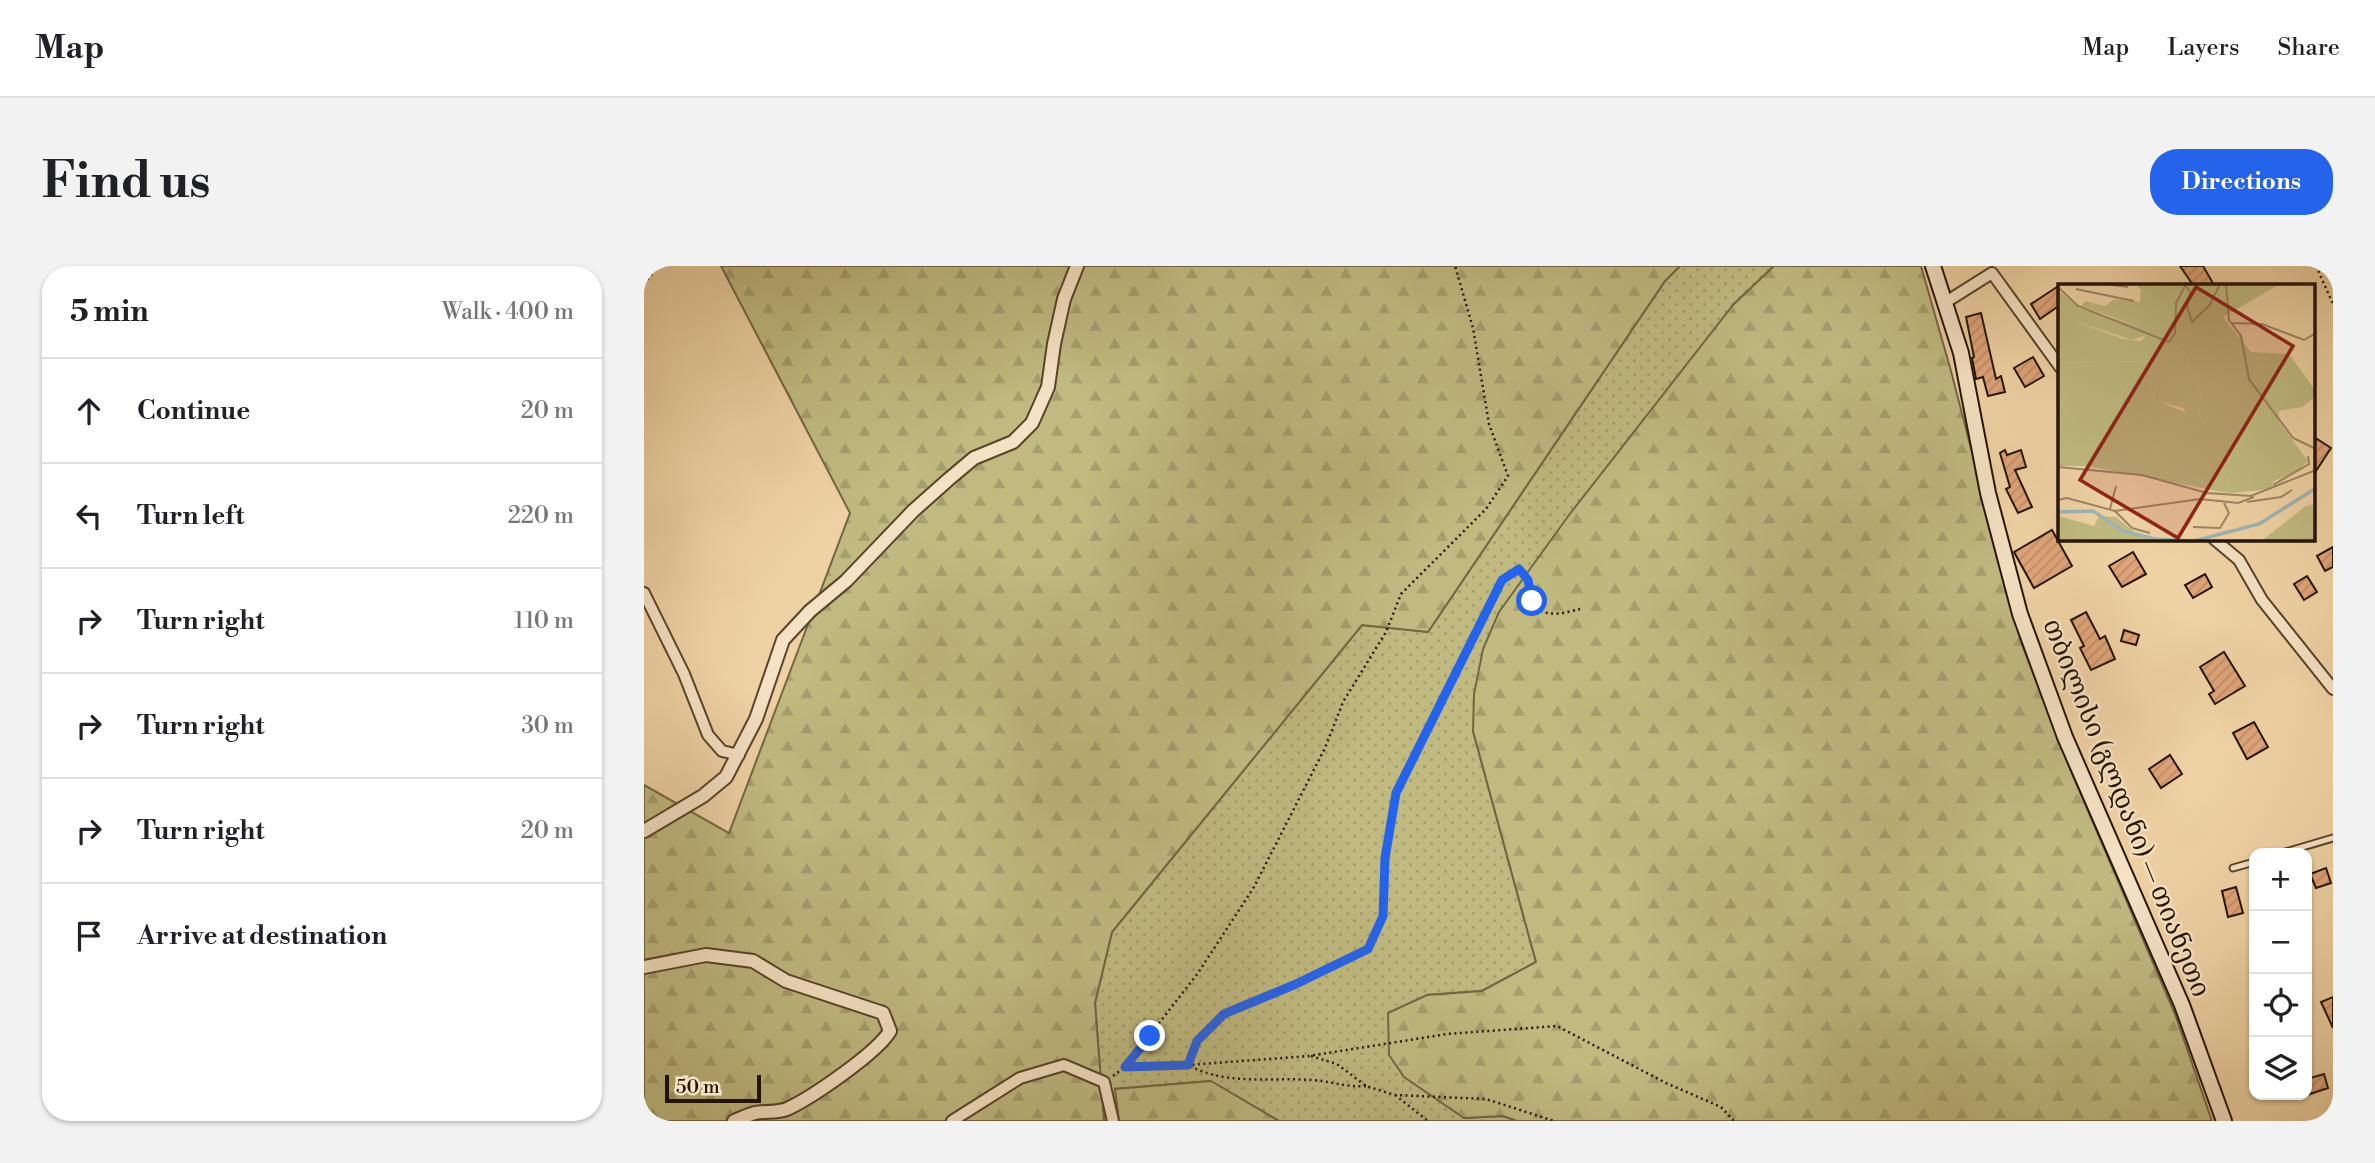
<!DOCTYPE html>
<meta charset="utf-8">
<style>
body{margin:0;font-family:"Libre Bodoni","Noto Serif Georgian",serif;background:#f2f2f2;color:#202124}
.controls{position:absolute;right:21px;bottom:21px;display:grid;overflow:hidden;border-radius:14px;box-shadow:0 2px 5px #0004}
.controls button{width:63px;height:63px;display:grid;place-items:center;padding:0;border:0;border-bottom:2px solid #e0e0e0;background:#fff;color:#202124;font:35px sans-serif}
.scale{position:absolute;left:21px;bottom:18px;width:96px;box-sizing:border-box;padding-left:7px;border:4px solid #251402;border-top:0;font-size:19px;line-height:24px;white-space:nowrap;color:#251402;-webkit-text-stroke:5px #f5e2c4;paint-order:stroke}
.stop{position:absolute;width:21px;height:21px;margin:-16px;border:5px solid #2563eb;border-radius:50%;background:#fff}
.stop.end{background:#2563eb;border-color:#fff;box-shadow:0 2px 7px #0008}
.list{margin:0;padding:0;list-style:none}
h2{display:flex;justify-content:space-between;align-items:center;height:91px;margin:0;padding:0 28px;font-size:30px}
h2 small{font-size:23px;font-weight:400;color:#757577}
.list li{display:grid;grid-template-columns:46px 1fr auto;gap:21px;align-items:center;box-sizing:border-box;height:105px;padding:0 28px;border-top:2px solid #e0e0e0}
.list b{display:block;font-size:26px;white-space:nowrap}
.list em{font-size:23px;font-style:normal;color:#757577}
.icon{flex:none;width:38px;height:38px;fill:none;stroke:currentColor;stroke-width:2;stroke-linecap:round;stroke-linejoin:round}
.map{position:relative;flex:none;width:1689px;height:855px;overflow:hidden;border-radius:28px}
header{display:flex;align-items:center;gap:42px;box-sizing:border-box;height:98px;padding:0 35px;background:#fff;border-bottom:2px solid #e0e0e0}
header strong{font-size:33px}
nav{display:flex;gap:38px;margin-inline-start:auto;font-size:24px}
.intro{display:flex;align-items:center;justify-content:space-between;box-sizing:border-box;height:168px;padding:0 42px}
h1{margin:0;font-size:49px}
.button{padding:18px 32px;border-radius:28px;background:#2563eb;color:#fff;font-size:24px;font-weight:700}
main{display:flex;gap:42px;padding:0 42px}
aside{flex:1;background:#fff;border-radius:28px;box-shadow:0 2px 5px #0004}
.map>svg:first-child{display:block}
.grass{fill:url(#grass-dots);stroke:#726742;stroke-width:2}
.forest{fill:url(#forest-firs);stroke:#726742;stroke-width:2}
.building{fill:url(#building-hatch);stroke:#251402;stroke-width:2}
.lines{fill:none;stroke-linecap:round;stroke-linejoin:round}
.service-casing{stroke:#58442a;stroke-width:9}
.minor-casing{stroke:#58442a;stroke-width:14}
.tertiary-casing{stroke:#58442a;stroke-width:16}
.secondary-casing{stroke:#251402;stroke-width:18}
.path{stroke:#251402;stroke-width:2.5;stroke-dasharray:2 3.5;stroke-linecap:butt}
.service{stroke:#f5e2c4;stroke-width:5}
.minor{stroke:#f5e2c4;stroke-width:10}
.tertiary{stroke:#f5e2c4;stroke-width:12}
.secondary{stroke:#f5e2c4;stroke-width:14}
.route{stroke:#2563eb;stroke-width:9}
.labels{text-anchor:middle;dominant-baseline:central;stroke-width:5;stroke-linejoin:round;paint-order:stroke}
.street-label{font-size:26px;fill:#251402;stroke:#f5e2c4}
.inset-river{fill:none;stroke:#a0b4b3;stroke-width:3.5}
.inset-road{fill:none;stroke:#9e8663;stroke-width:2}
.view{fill:#8f2418;fill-opacity:0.15;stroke:#8f2418;stroke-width:3.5}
.inset-edge{fill:none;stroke:#251402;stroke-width:3.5}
</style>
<header>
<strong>Map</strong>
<nav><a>Map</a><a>Layers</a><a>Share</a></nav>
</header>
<div class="intro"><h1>Find us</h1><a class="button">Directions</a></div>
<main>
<aside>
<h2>5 min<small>Walk · 400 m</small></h2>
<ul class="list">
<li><svg class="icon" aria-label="ahead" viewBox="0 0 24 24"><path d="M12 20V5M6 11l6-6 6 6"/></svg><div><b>Continue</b></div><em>20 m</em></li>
<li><svg class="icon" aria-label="left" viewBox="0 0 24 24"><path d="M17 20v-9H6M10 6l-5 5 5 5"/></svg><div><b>Turn left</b></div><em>220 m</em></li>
<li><svg class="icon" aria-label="right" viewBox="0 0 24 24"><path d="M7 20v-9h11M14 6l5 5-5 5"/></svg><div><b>Turn right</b></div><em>110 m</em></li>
<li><svg class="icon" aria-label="right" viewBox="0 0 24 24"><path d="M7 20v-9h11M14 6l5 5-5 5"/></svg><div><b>Turn right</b></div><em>30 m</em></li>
<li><svg class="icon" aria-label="right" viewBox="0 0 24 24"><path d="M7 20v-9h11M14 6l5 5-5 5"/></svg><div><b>Turn right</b></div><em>20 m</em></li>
<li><svg class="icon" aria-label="arrive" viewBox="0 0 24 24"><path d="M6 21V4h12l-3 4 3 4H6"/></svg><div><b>Arrive at destination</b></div></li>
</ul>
</aside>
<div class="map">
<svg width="1689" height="855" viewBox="0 0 1689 855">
<defs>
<pattern id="grass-dots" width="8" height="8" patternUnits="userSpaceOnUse" patternTransform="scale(1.75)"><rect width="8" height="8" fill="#c0ba81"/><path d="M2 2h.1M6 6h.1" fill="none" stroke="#a59f6e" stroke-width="1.8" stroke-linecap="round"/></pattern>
<pattern id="forest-firs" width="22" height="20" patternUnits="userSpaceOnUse" patternTransform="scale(1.75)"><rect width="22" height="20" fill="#c0ba81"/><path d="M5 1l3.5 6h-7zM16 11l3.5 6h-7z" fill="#a59f6e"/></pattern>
<pattern id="building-hatch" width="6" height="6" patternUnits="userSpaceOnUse" patternTransform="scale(1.75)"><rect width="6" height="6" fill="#dfa479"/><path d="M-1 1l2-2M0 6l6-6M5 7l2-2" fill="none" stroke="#bf8c67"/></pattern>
</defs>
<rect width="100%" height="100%" fill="#efd2a4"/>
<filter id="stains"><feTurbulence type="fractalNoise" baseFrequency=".00286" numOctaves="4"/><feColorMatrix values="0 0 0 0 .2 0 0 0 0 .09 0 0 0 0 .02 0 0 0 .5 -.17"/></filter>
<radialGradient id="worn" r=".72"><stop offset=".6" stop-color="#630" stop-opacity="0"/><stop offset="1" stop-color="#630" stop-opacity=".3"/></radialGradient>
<path class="grass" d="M1036 0H1130L1089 39 829 465 892 696 838 725 783 729 820 852 859 850 873 855H635L566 815 471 823 475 855H460L451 737 468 666 718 359 784 366 1021 15Z"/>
<path class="forest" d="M77 0H1036L1021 15 784 366 718 359 468 666 451 737 460 855H0V519L85 567 206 247Z
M1130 0H1277L1307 105 1377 376 1427 505 1531 748 1568 855H873L859 850 820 852 760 811 745 789 744 747 783 729 838 725 892 696 829 465 830 428 839 383 855 346 925 249 1089 39Z
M567 815 635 855H475L471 823Z"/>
<path class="building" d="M1536 0H1559L1570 19H1549Z
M1416 19V39L1396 53 1387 38Z
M1337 47 1352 113 1357 110 1361 126 1344 130 1339 111 1332 113 1328 92 1330 91 1322 51Z
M1389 91 1400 110 1381 121 1370 102Z
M1670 171 1687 182 1670 208Z
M1361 184 1363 189 1377 184 1382 201 1371 204 1388 241 1374 247 1362 223 1366 221 1356 187Z
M1408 264 1428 300 1390 322 1370 286Z
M1689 281V301L1681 305 1673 290Z
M1489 286 1502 308 1478 321 1465 300Z
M1561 308 1568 321 1549 332 1541 319Z
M1663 310 1673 326 1660 334 1650 318Z
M1442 346 1456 373 1461 370 1471 393 1447 404 1436 382 1440 380 1427 354Z
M1480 364 1495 369 1492 379 1477 375Z
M1580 386 1601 420 1571 438 1565 428 1570 425 1556 401Z
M1610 456 1624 481 1603 493 1589 467Z
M1526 489 1538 508 1517 522 1505 503Z
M1682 602 1687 617 1672 622 1666 608Z
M1592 621 1599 647 1584 651 1578 625Z
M1689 731V762L1677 736Z
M1680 808 1684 822 1663 829V813Z"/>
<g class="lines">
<defs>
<path id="service" d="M1638 587 1689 572
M1589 602 1610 596"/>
<path id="minor" d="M1302 36 1348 7 1416 101
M1570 273 1595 294 1618 334 1689 423
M0 327 40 408 64 469 78 485 95 489
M308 855 376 812 420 799 460 816 469 855"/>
<path id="tertiary" d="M0 565 59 530 82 511 112 453 139 374 166 345 202 315 269 245 305 213 330 192 369 176 388 157 404 121 410 78 420 33 433 0
M0 701 62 689 109 695 142 715 239 747 246 765C233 787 167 832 143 843 133 847 121 845 111 847 104 849 97 852 90 855"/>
<path id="secondary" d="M1289 0 1317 87 1344 227 1376 348 1421 471 1538 739 1580 855"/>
</defs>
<use href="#service" class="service-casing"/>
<use href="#minor" class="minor-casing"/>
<use href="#tertiary" class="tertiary-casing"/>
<use href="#secondary" class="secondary-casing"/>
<path class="path" d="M1672 0 1689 38
M0 18 14 0
M667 790 693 798 722 820 751 829 842 833 910 855
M481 801 554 707 610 621 681 482 699 436 742 366 757 328 842 243 864 210 845 158 829 62 811 0
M469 810 481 801 544 799 665 790 803 768 913 760 1022 817 1077 841 1090 855
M722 820C703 822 687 815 668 814 627 811 582 820 544 799L553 775 581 748 652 718 724 683 739 650 741 592 752 527 857 314 875 303C886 317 882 321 888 335 897 354 920 347 936 343
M751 829 784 855"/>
<use href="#service" class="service"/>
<use href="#minor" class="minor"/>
<use href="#tertiary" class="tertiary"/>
<use href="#secondary" class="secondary"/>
</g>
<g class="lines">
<path class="route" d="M506 770 481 801 544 799 553 775 580 748 652 718 724 683 739 650 741 592 752 527 858 314 875 303 884 314 888 335"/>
</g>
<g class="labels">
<g class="street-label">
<text transform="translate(1482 542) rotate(68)">თბილისი (გლდანი) — თიანეთი</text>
</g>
</g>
<g transform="translate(1414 18)">
<rect width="257" height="257" fill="#efd2a4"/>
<path d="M0 6 21 24 82 43 127 69 145 119 140 126 175 209 165 208 125 124 95 116 98 101H79L58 120 70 101 52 91 6 79 91 77 89 51 74 56 17 37H0Z" fill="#c0ba81"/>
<path d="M77 0H222L165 33 193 68 231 70 257 106V113L244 123 221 127V138L250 177 238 188 216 197 212 205 175 209 140 126 145 119 127 69 82 43 23 22 27 17 47 22 56 15 82 18 83 6ZM0 37H17L65 55 83 57 89 50 109 59 103 70 92 77 6 79 65 92 70 101 58 120 82 97 99 95 95 115 134 131 165 208 29 182H0ZM257 220V257H203L248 222ZM0 232 36 242 41 232 58 233 81 252 108 257H0Z" fill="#c0ba81"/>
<path class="inset-river" d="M0 228 35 227 65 247 97 255 136 257 201 240 258 204"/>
<path class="inset-road" d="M47 0 70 3M168 0 171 36 183 52 191 95 235 154 258 165M127 1 132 8 129 23 134 38 152 21 162 0M0 3 20 22 111 58 117 49 118 19 128 0M18 5 76 17M173 39 204 40 246 56 258 49M0 183 84 191 149 209 193 212 258 186M215 201 251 180 250 172M0 216 9 214 57 227 142 215 180 219 196 213M189 218 223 213 234 206M52 225 58 202M57 227 74 244 92 249M135 243 162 244 171 229 166 219"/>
<path class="view" d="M138 3 235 62 120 254 22 196Z"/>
<rect width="257" height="257" class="inset-edge"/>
</g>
<rect width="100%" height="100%" filter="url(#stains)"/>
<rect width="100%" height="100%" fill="url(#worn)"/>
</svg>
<div class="controls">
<button>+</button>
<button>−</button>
<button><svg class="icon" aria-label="locate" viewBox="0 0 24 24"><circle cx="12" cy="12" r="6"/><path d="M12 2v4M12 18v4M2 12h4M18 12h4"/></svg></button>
<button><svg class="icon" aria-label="layers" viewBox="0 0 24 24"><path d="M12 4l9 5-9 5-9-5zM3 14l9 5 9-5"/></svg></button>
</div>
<div class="scale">50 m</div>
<div class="stop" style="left:888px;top:335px"></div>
<div class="stop end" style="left:506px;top:770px"></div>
</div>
</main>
